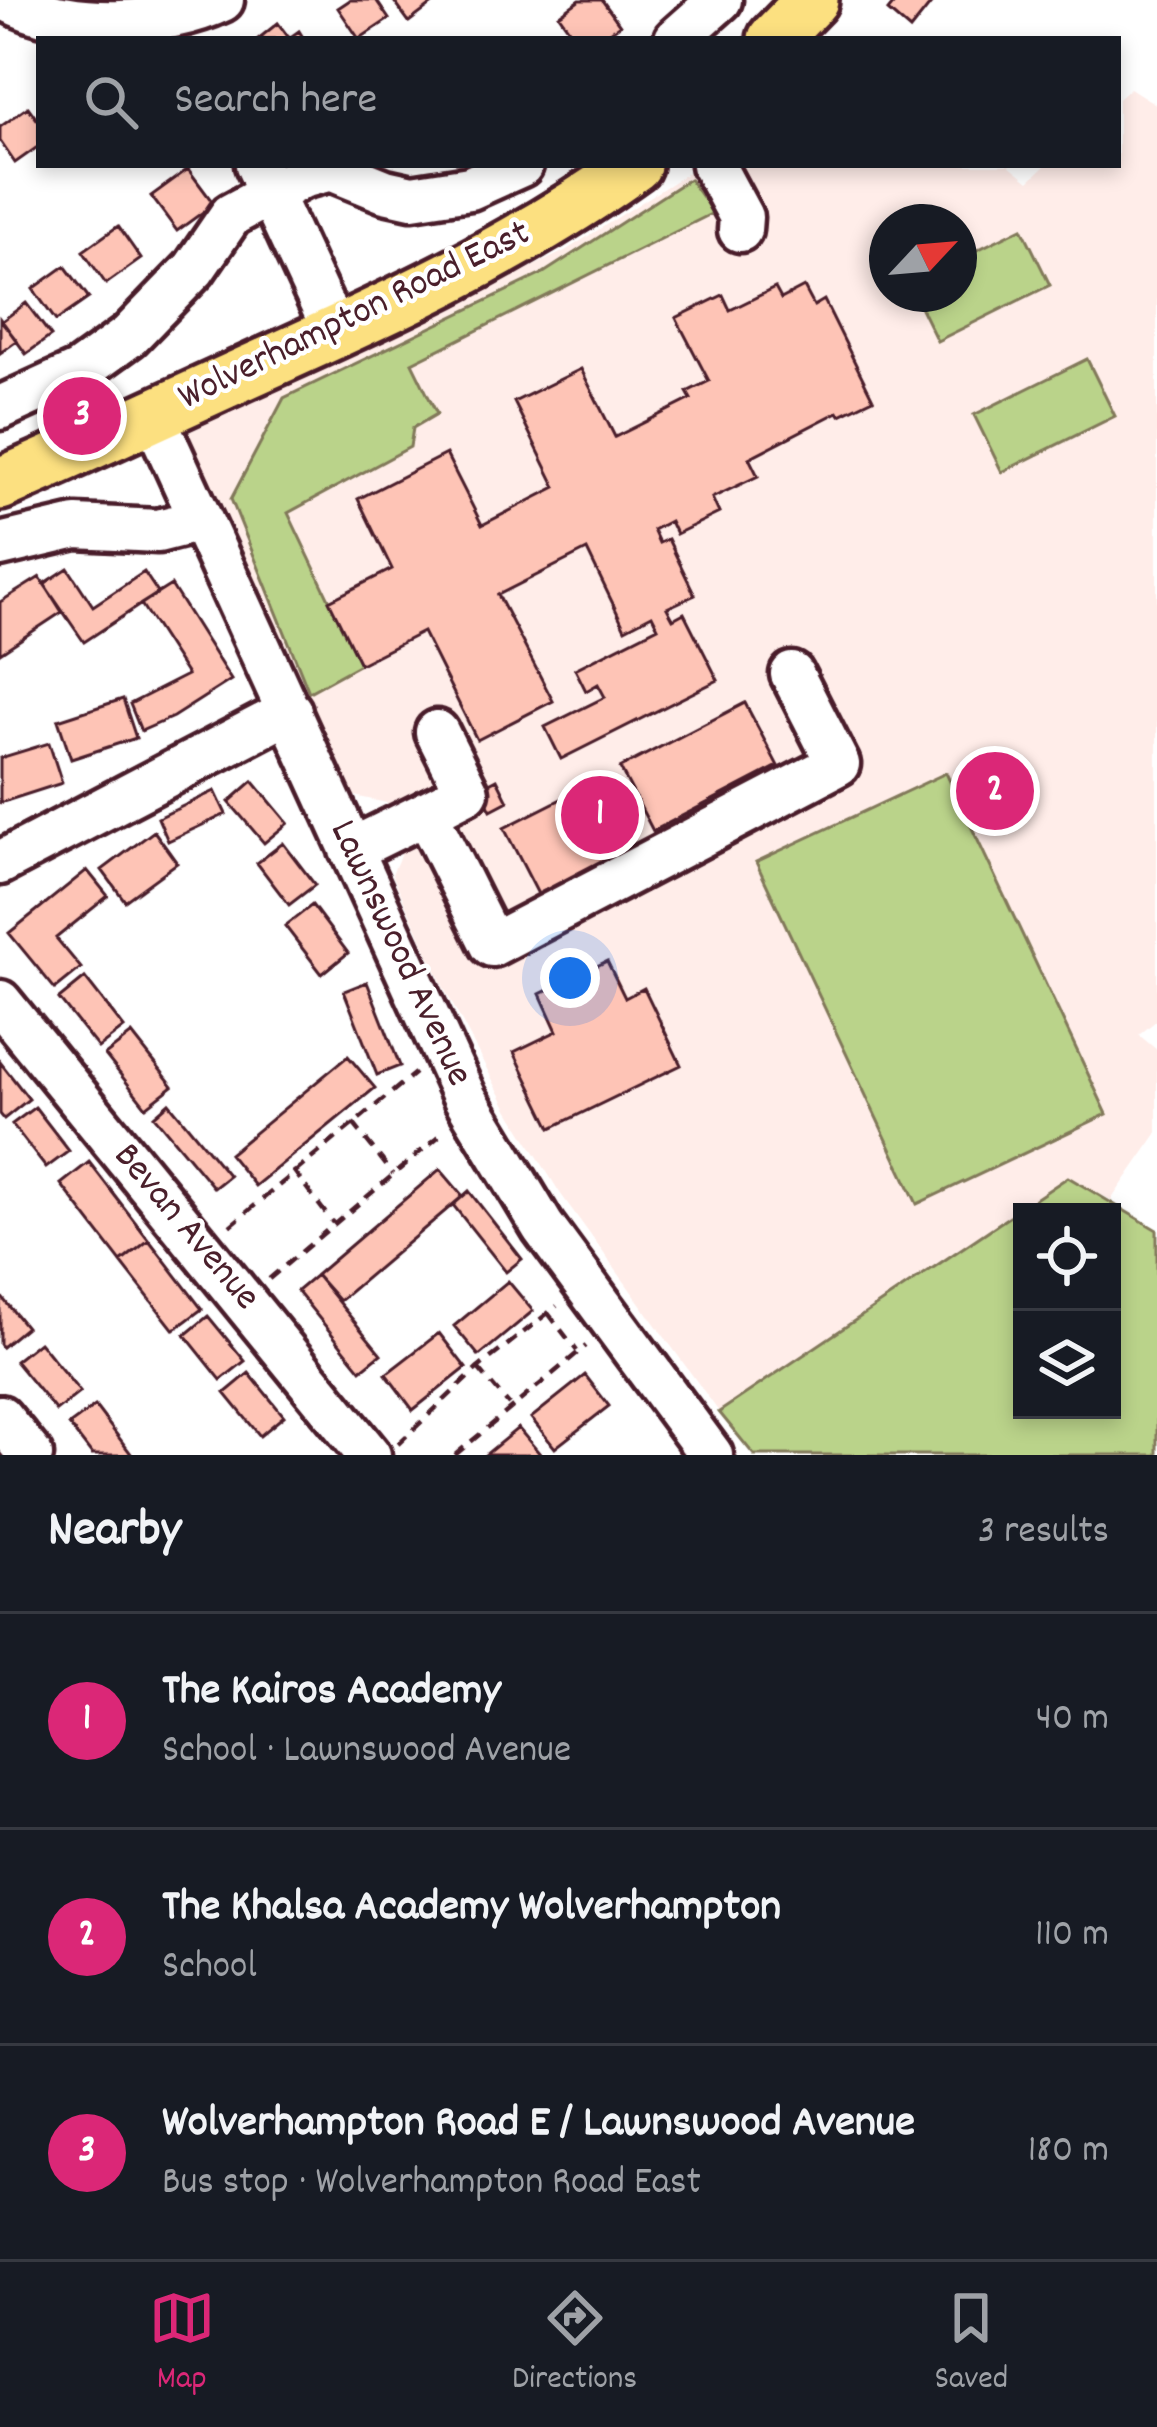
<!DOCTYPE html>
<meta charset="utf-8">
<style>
body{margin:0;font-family:Dekko,sans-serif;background:#20242c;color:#f1f3f6}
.controls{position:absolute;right:36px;bottom:36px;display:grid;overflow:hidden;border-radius:0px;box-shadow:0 6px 18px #0003}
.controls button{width:108px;height:108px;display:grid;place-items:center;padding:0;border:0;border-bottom:3px solid #363941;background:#171b24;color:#f1f3f6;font:60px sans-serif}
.compass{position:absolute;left:869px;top:204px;width:108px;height:108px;border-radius:50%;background:#171b24;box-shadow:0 6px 18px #0003;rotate:64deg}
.you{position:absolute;left:570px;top:978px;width:42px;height:42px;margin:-30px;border:9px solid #fff;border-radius:50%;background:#1a73e8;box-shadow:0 0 0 18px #1a73e833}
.badge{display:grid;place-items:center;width:78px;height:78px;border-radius:50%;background:#db2777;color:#fff;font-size:39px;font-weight:700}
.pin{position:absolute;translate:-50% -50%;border:6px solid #fff;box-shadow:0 3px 12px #0006}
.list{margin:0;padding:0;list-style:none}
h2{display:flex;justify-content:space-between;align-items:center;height:156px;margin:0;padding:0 48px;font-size:51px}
h2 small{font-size:39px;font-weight:400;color:#9ea1a6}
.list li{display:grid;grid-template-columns:78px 1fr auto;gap:36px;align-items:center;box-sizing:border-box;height:216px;padding:0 48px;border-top:3px solid #363941}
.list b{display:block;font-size:45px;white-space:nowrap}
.list p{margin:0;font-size:39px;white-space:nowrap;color:#9ea1a6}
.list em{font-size:39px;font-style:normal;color:#9ea1a6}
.icon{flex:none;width:66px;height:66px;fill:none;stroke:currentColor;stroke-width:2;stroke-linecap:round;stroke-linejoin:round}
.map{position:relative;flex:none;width:1157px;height:1455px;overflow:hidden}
.search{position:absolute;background:#171b24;box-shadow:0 6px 18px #0003;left:36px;right:36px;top:36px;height:132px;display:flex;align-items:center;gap:30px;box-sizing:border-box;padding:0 42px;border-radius:0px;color:#9ea1a6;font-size:45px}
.sheet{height:804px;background:#171b24}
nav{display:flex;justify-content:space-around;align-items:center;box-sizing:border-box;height:168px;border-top:3px solid #363941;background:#171b24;font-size:33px;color:#9ea1a6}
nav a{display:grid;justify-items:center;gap:6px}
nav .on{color:#db2777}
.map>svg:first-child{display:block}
.built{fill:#ffede9;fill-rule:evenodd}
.green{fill:#bad38a;stroke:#82795a;stroke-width:3;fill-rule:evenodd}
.building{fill:#fec4b6;stroke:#4a1f2b;stroke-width:3}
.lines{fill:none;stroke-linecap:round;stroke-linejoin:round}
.minor-casing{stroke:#4a1f2b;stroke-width:51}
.major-casing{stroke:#4a1f2b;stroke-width:60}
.path{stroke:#4a1f2b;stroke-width:4.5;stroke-dasharray:12 9;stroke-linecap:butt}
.minor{stroke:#fff;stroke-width:42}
.major{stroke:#fce080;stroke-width:51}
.labels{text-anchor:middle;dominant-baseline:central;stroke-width:9;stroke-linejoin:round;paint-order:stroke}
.street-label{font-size:39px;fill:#4a1f2b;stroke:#fff}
</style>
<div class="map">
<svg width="1157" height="1455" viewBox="0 0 1157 1455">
<rect width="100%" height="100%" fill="#fff"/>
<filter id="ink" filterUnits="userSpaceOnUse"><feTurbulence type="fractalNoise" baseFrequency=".00833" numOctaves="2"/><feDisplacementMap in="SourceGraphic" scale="24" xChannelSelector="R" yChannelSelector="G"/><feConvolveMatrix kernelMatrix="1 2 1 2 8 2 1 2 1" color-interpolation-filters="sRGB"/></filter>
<g filter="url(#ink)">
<path class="built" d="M1130 88 1157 105V1020L1139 1035 1157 1050V1134L1111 1200 1067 1177 719 1412 560 1193 508 1109 444 988 392 874 410 833 396 805 350 795 185 434 565 251 700 165H1009L1029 181 1046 165H1118V99ZM887 222H959V294H887Z"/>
<path class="green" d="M689 179 713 213 412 363 437 414 413 428 410 447 288 513 360 664 309 692 231 499 284 398 542 274Z
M1022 228 1050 285 937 341 914 294H959V259Z
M1087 359 1115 416 1002 472 974 415Z
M946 773 1107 1114 917 1204 756 862Z
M1068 1177 1157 1230V1455H754L719 1412ZM1022 1212H1112V1410H1022Z"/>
<path class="building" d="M350 0H376L389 19 359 39 338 8Z
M393 0H438L409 22Z
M580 0H602L620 25 600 39H576L559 15Z
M897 0H934L910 30 888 11Z
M278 23 289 38 299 31 304 39H258Z
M28 107 39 122V146L15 163 0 141V127Z
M188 169 214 204 177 231 151 196Z
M118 226 141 259 106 284 83 251Z
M65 266 89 298 56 321 33 289Z
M804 287 814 306 824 300 873 399 840 415 838 412 749 458 758 476 712 498 719 513 676 534 670 521 653 530 659 543 668 539 695 595 667 608 673 619 684 613 718 680 561 759 545 727 605 697 598 684 586 691 575 669 658 627 652 615 625 629 587 550 498 595 553 701 477 740 423 632 360 664 329 601 392 569 358 499 446 454 482 525 556 487 514 402 581 369 615 437 691 399 687 392 709 381 676 318 723 295 730 310 775 288 781 299Z
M26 303 51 336 26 354 2 321Z
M0 319 17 341 0 353Z
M68 568 93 606 144 572 158 593 84 642 44 584Z
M40 577 62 612 0 653V602Z
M171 585 231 680 173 717 141 731 130 704 187 675 141 604Z
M123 699 136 738 71 759 58 720Z
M745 703 778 766 653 831 620 768Z
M49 743 62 783 0 803V758Z
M497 779 508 801 491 810 480 788Z
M253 781 288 823 264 843 229 802Z
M595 782 632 854 541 900 504 828Z
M215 791 226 814 168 841 158 818Z
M154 831 177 863 125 901 102 870Z
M283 843 315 885 289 905 257 863Z
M87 870 108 896 56 938 81 968 55 989 9 933Z
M312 905 348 953 322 974 285 926Z
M607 961 625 998 644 988 681 1065 551 1128 514 1052 557 1031 540 994Z
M85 978 124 1028 98 1048 59 999Z
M367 982 400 1066 377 1075 344 991Z
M132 1034 173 1086 146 1107 105 1055Z
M348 1056 375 1088 255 1186 229 1154Z
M0 1062 29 1099 4 1119 0 1114Z
M169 1103 229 1176 214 1188 154 1116Z
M35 1107 69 1151 46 1168 12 1124Z
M89 1162 149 1240 121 1262 61 1184Z
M440 1169 463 1196 339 1301 316 1275Z
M469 1191 522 1259 506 1272 453 1205Z
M149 1240 202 1309 174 1330 121 1262Z
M316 1275 381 1354 361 1370 297 1291Z
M508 1281 533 1311 479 1356 454 1326Z
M0 1295 26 1327 2 1347 0 1344Z
M208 1316 245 1361 221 1380 185 1335Z
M439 1333 466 1368 413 1410 386 1374Z
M39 1342 80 1392 56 1411 15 1361Z
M249 1373 284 1416 260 1436 225 1393Z
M585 1375 609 1406 555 1448 531 1418Z
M95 1406 132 1455H92L69 1425Z
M518 1428 541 1455H485Z"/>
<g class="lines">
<defs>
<path id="minor" d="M8 0C66 31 164 28 222 0
M676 39 720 0
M257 165 335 333
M713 165 741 217 740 230
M0 408 79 372 129 336 194 269 231 215 302 177 331 169 385 191 412 197 470 188 521 165
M153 415 465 1098 543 1227 711 1455
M0 545 76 527 158 531 201 520
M426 813 467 792 437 732
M351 850 426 813 492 945 838 764 792 674
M0 863 290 711
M0 1002 369 1455
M0 1417 31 1455"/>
<path id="major" d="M774 39 812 0
M0 484C84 448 166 409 250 371 382 312 517 251 635 165"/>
</defs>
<use href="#minor" class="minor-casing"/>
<use href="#major" class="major-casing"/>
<path class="path" d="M353 1123 393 1174
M293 1170 333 1223
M230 1226 415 1073
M269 1279 444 1132
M548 1313 577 1351
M478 1368 509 1405
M398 1444 478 1368 557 1306
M455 1455 586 1346"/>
<use href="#minor" class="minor"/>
<use href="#major" class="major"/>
</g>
</g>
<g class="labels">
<g class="street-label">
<text transform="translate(355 317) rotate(-26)">Wolverhampton Road East</text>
<text transform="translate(399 954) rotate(65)">Lawnswood Avenue</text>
<text transform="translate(185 1228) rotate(50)">Bevan Avenue</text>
</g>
</g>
</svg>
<div class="controls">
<button><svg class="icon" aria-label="locate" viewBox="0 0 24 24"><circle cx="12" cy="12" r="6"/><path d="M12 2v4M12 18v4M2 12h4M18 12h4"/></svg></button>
<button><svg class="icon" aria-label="layers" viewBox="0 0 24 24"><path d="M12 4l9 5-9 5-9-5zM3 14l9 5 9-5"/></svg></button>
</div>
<svg class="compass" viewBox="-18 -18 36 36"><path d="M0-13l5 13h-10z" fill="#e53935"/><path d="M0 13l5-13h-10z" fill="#9ea1a6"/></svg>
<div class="you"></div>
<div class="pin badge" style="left:600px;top:815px">1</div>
<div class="pin badge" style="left:995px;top:791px">2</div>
<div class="pin badge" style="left:82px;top:416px">3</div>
<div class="search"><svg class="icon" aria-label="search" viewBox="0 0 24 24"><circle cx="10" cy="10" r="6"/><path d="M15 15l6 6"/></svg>Search here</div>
</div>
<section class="sheet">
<h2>Nearby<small>3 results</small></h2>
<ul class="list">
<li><span class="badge">1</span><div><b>The Kairos Academy</b><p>School · Lawnswood Avenue</p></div><em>40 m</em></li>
<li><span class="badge">2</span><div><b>The Khalsa Academy Wolverhampton</b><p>School</p></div><em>110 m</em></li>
<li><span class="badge">3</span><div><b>Wolverhampton Road E / Lawnswood Avenue</b><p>Bus stop · Wolverhampton Road East</p></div><em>180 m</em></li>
</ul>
</section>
<nav>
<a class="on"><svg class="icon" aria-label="map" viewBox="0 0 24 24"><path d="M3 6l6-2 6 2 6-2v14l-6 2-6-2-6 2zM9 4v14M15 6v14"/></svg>Map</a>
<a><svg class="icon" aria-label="directions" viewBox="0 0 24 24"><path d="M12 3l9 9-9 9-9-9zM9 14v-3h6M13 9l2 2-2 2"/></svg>Directions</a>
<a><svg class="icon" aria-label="saved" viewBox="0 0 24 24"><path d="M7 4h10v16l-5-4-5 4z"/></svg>Saved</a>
</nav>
